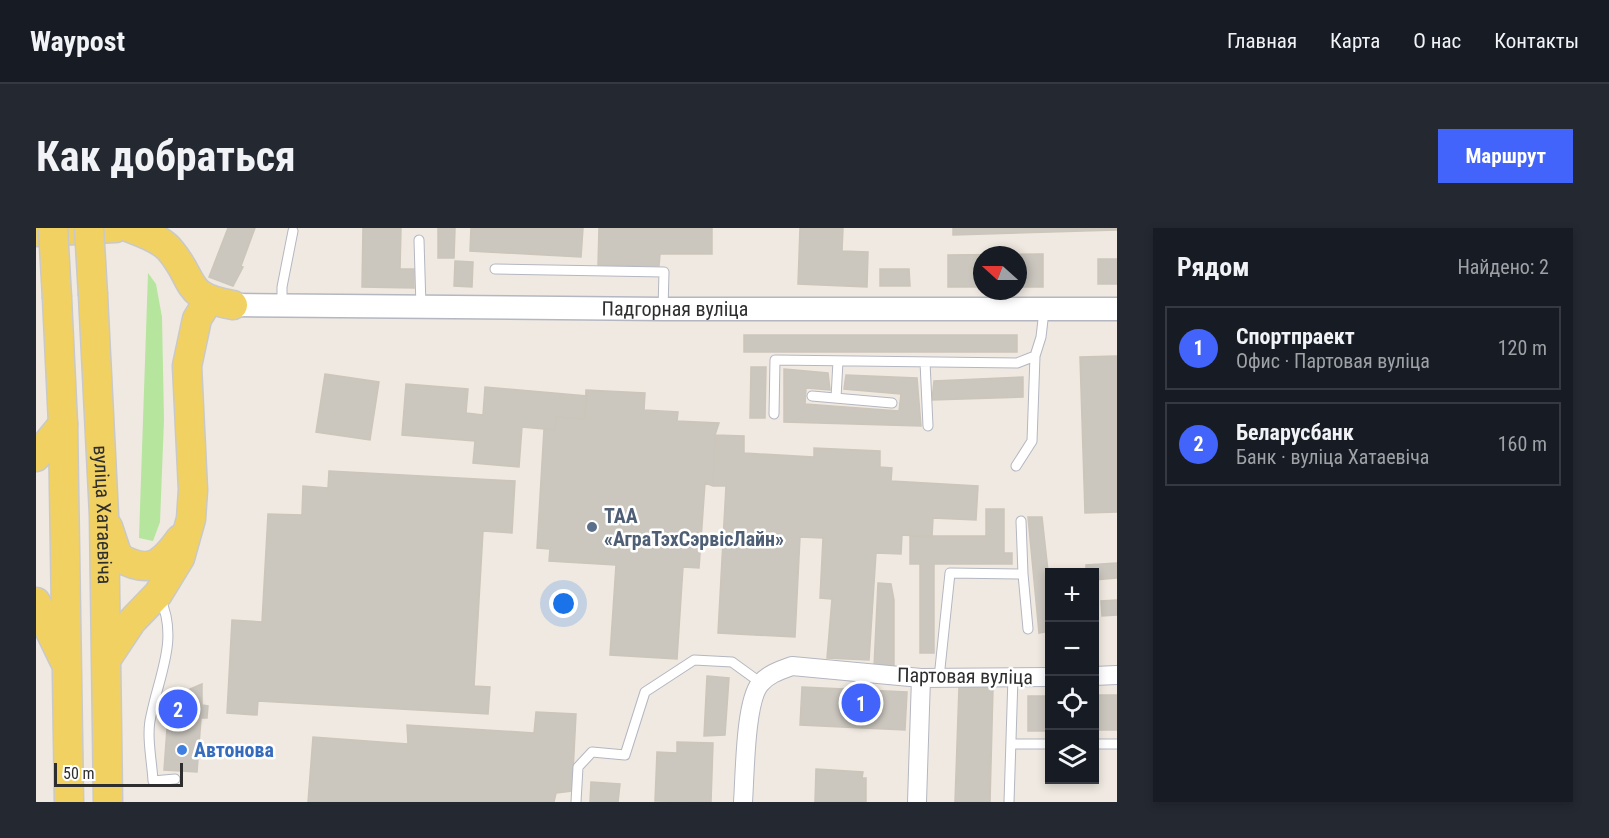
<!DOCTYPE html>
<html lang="ru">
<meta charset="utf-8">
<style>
body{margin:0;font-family:"Roboto Condensed",sans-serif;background:#242831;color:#f1f3f6}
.controls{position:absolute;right:18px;bottom:18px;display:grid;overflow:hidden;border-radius:0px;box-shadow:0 3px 9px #0003}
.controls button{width:54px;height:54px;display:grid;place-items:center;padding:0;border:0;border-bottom:2px solid #363941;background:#171b24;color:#f1f3f6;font:30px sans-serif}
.compass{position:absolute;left:937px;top:18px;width:54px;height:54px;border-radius:50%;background:#171b24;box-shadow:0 3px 9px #0003;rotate:291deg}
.scale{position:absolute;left:18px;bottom:15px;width:129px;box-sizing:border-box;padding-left:6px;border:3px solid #2e2e2e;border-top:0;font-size:16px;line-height:21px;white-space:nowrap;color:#2e2e2e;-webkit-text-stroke:4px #fff;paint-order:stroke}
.you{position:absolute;left:528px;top:376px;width:21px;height:21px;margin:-15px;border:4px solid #fff;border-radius:50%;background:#1a73e8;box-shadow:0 0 0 9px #1a73e833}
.badge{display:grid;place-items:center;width:39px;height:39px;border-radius:50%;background:#4264fb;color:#fff;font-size:20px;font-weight:700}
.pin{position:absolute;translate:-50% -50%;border:3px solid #fff;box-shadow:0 2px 6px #0006}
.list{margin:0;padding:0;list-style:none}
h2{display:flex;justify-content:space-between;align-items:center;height:78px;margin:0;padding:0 24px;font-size:26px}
h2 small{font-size:20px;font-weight:400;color:#9ea1a6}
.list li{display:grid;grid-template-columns:39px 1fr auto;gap:18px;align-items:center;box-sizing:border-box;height:84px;margin:0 12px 12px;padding:0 12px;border:2px solid #363941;border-radius:0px}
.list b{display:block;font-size:22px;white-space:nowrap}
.list p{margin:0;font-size:20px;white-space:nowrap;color:#9ea1a6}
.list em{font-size:20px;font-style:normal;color:#9ea1a6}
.icon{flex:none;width:33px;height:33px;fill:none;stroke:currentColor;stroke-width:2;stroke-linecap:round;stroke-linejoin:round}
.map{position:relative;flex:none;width:1081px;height:574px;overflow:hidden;border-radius:0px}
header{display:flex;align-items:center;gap:36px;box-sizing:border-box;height:84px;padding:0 30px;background:#171b24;border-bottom:2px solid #363941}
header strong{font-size:28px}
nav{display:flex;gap:33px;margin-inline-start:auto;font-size:21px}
.intro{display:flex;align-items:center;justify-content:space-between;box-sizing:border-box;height:144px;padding:0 36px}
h1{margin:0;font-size:42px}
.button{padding:15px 27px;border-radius:0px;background:#4264fb;color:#fff;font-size:21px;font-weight:700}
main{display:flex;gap:36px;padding:0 36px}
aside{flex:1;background:#171b24;border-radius:0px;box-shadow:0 3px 9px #0003}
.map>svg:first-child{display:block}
.green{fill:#b6e59e}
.building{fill:#cbc7bf;stroke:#cbc5ba;stroke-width:1.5}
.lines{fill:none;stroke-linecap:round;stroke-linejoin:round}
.service-casing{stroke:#b4b7c1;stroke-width:11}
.minor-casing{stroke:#b4b7c1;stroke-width:20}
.tertiary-casing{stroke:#b4b7c1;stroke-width:25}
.primary-casing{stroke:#c9c9c9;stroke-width:31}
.service{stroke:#fff;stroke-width:9}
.minor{stroke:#fff;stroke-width:18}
.tertiary{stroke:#fff;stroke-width:22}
.primary{stroke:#f2d163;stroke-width:28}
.primary-bridge-casing{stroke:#c9c9c9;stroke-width:31;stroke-linecap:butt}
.primary-bridge{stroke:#f2d163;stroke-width:28}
.service-dot{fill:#5c6f8a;stroke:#fff;stroke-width:2}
.shop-dot{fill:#3f7fe0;stroke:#fff;stroke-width:2}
.labels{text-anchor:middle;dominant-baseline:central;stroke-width:5;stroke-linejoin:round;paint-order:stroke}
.street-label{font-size:20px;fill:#2e2e2e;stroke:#fff}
.service-label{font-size:20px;font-weight:bold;fill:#4e5e75;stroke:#fff;text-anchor:start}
.shop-label{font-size:20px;font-weight:bold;fill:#366cbe;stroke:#fff;text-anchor:start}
</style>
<header>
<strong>Waypost</strong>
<nav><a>Главная</a><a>Карта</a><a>О нас</a><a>Контакты</a></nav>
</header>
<div class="intro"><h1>Как добраться</h1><a class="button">Маршрут</a></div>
<main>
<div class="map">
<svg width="1081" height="574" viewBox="0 0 1081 574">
<rect width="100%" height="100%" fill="#efe9e1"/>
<path class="green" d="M112 45 120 56 126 89 128 192 124 294 117 313 103 310Z"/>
<path class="building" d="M192 0H219L205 38 207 39 197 58 173 49Z
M327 0H365L364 41H378V60L326 59Z
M402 0H419L418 30H402Z
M435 0H547L545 29 434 23Z
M563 0H676V26H624L623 38 562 37Z
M764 0H807L806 23 832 24 831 59 762 56Z
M917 0H1081V2L917 7Z
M1007 26V59H982V27H946V59H912V27Z
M1062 31H1081V56H1062Z
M419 33 437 34 436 59 418 58Z
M844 41H873L874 58H844Z
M708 107H981V124H708Z
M1081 128V284L1049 285 1044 129Z
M715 139H730L729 190H714Z
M748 141 792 145 794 162 770 160 769 176 863 183 865 166 808 161 810 147 881 150 885 198 748 194Z
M289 146 343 154 334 212 280 204Z
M987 149V169L896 172 898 153Z
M370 156 432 161 430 185 447 187 449 159 551 168 549 191 520 189 519 202 486 199 483 239 437 235 439 213 366 207Z
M550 162 609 165 608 182 642 184 641 193 683 195 679 207 677 258 669 255 663 340 647 339 641 431 574 427 580 337 513 333 514 321 501 320 508 201 519 202 520 189 549 191Z
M679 207 708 208V225L778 229V220L844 223V239L856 240 855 253 942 258 940 292 897 290 896 309 866 307 865 326 840 325 833 432 791 430 796 371 784 370 787 310 764 309 759 409 682 405 690 258H677Z
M293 243 479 253 476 305 447 303 438 458 454 459 452 486 222 473 221 487 191 485 196 392 226 394 232 286 266 287 267 258 292 260Z
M950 281H968V325H976V336H898V425H884V336H874V308H950Z
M992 289H1006L1014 361V403L1003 405Z
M1081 335V350L1058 352V344H1050V337Z
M842 355 855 356 858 372V439H838Z
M1081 372V387L1066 388 1065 373Z
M671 448 693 450 689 507 668 508Z
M166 456V477L172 478 171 490H165L161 544 128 542 132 487H126L128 483 140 467Z
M766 459 871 464 869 502 764 497Z
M923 459 957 460 954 574H919Z
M1058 467H1081V502H1058Z
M992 468H1014V503H992Z
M500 484 540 486 536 563 520 565 518 574H272L277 509 372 516 371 497 498 505Z
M641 514 677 515 675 574 619 573 621 524 641 525Z
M780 541 827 544 826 550H830V574H779Z
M555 554 584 556 582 574H554Z"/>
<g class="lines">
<defs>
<path id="service" d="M383 12 385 79
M459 41 628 44 627 81
M246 76V59L257 3
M889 134 892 198
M776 168 856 175
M800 170 802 133
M738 186 739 132 981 135 999 128 1005 109 1008 83
M980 238 996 213 999 128
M987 346 992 401
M124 370C143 411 123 447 115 488 110 507 116 533 117 553L139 551
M903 450 914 345 987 346 985 293
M975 516H1014
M1058 516H1081
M540 574 542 539 556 524 589 527 609 464 658 432 696 434 725 455
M973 574 977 449"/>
<path id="minor" d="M1058 448 1081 447
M707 574C709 547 709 474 724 456 732 446 745 442 756 438L885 450 1014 449
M881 574 885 450"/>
<g id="tertiary">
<path id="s1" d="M197 77 627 81H1081"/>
</g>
<g id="primary">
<path d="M94 0C107 5 125 11 134 22 161 54 146 68 197 77"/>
<path d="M0 4 79 0"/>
<path id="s2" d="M57 67 68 287 72 574"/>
<path d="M21 70 27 196 33 574"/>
<path d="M0 229 27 196"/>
<path d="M72 299 82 329C112 346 124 339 144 311"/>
<path d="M0 374 28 432"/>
<path d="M72 429 96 393 122 366 144 330 155 291 157 262 151 138 161 91 172 73"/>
</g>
</defs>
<use href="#service" class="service-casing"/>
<use href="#minor" class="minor-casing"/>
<use href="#tertiary" class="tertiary-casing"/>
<use href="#primary" class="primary-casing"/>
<use href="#service" class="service"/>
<use href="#minor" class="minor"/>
<use href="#tertiary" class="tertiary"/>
<use href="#primary" class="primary"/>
<defs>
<path id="primary-bridge" d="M17 0 21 70
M53 0 57 67"/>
</defs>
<use href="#primary-bridge" class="primary-bridge-casing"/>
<use href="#primary-bridge" class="primary-bridge"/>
</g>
<circle class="service-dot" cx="556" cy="299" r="6"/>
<circle class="shop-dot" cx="146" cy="522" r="6"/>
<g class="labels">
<g class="street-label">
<text stroke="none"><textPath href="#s1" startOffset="442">Падгорная вуліца</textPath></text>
<text stroke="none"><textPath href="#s2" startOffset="220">вуліца Хатаевіча</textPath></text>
<text transform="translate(929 448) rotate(1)">Партовая вуліца</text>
</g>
<g class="service-label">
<text x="568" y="288">ТАА<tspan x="568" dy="23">«АграТэхСэрвісЛайн»</tspan></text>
</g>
<g class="shop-label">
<text x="158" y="522">Автонова</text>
</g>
</g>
</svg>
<div class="controls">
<button>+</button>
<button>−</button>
<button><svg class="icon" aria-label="locate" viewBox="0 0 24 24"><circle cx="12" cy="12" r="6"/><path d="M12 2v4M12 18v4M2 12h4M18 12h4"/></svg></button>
<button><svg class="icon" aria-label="layers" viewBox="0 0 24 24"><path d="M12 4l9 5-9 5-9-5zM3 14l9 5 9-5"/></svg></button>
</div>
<svg class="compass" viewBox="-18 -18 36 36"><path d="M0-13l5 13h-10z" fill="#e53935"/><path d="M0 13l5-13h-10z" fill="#9ea1a6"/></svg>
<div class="scale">50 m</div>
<div class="you"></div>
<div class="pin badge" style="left:825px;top:475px">1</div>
<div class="pin badge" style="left:142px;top:481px">2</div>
</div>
<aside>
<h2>Рядом<small>Найдено: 2</small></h2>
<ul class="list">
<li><span class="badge">1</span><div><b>Спортпраект</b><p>Офис · Партовая вуліца</p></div><em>120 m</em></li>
<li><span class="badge">2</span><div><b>Беларусбанк</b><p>Банк · вуліца Хатаевіча</p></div><em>160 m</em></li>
</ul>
</aside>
</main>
